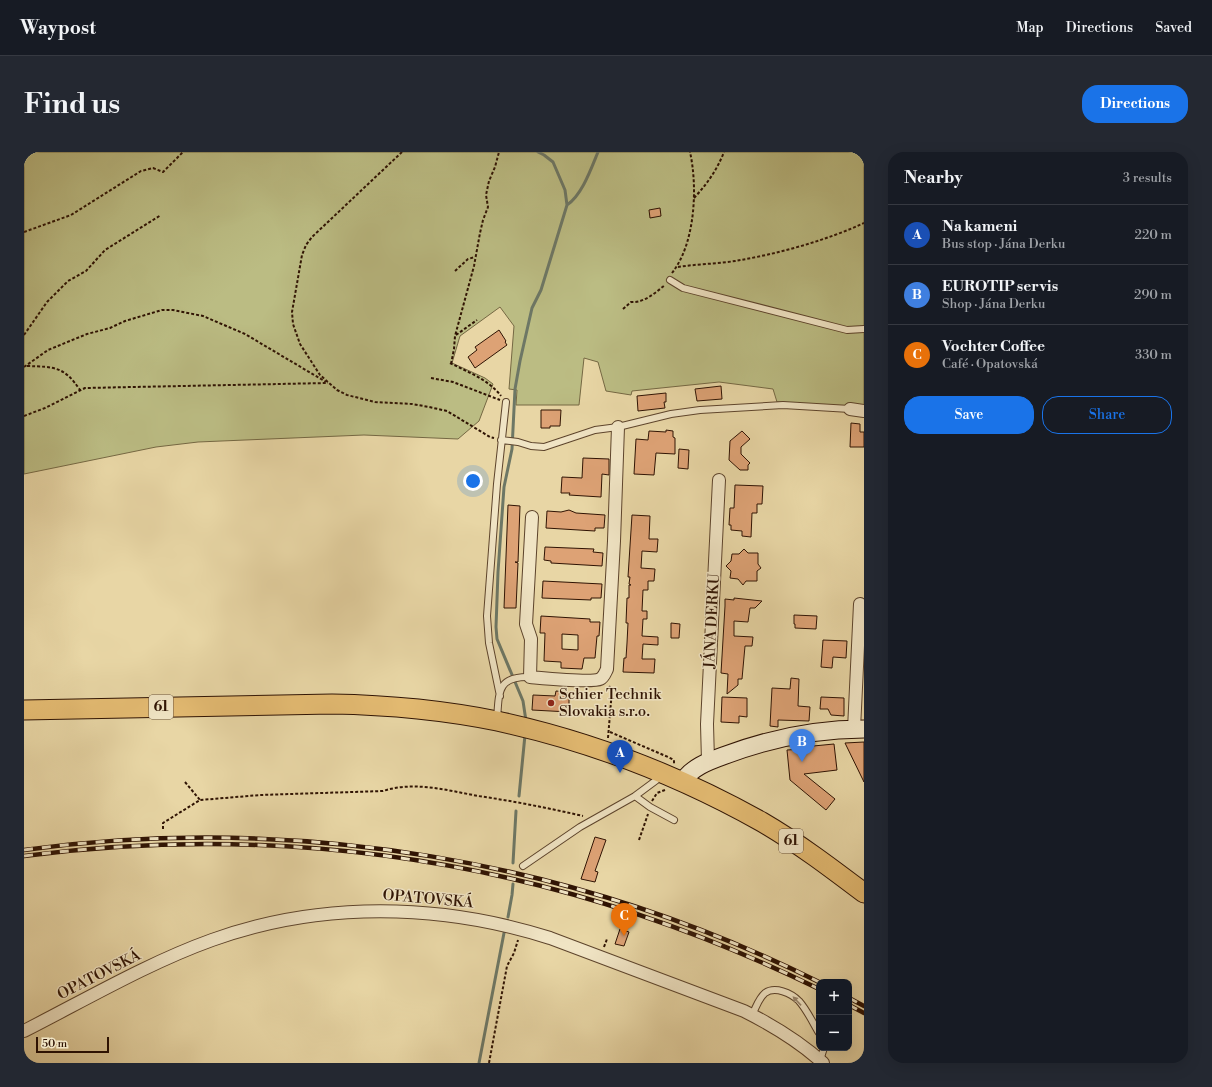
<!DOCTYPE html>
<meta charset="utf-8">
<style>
body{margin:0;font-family:"Libre Bodoni",serif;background:#242831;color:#f1f3f6}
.controls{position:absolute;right:12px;bottom:12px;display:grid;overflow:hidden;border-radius:8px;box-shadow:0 4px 16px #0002}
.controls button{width:36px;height:36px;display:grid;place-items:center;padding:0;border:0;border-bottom:1px solid #363941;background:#171b24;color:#f1f3f6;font:20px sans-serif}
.scale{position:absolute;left:12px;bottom:10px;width:73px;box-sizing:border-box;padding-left:4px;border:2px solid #2f1303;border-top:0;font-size:11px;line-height:14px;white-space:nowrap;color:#2f1303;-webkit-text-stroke:3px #f0e4c4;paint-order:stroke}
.you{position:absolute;left:449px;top:329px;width:14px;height:14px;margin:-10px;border:3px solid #fff;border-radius:50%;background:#1a73e8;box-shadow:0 0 0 6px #1a73e833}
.badge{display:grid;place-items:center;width:26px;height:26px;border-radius:50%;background:#1a73e8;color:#fff;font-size:13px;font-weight:700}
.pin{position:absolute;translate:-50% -33px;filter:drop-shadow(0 1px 2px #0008)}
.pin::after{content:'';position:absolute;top:21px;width:14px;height:12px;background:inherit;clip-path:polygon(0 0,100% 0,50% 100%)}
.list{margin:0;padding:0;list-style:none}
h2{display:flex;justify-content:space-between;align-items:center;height:52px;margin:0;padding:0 16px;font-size:17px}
h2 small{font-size:13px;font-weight:400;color:#9ea1a6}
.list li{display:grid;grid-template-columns:26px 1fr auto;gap:12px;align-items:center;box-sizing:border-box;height:60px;padding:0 16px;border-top:1px solid #363941}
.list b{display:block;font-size:15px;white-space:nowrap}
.list p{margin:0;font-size:13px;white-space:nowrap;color:#9ea1a6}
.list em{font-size:13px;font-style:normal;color:#9ea1a6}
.actions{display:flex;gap:8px;padding:12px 16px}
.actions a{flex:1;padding:9px 0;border:1px solid #1a73e8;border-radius:16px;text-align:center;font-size:14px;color:#1a73e8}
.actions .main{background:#1a73e8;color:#fff}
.map{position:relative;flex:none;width:840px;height:911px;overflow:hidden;border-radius:16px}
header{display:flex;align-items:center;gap:24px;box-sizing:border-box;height:56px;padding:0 20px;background:#171b24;border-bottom:1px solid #363941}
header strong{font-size:19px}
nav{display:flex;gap:22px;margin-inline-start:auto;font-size:14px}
.intro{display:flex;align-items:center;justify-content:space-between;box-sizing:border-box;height:96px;padding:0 24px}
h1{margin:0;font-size:28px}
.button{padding:10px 18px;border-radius:16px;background:#1a73e8;color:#fff;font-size:14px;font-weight:700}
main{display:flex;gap:24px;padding:0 24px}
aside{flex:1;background:#171b24;border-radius:16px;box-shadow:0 4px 16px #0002}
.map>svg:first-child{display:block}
.green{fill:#bbbc83;stroke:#756843}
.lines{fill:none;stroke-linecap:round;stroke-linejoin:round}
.stream{stroke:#6d7765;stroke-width:3}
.building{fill:#dda275;stroke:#2f1303;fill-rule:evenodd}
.lane-casing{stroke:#5d442c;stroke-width:8}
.street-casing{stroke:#5d442c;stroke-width:14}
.secondary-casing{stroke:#2f1303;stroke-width:19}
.primary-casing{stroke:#2f1303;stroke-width:21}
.path{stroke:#2f1303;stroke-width:2;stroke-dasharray:3 2;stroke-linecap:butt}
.lane{stroke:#f0e4c4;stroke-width:6}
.street{stroke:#f0e4c4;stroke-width:12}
.secondary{stroke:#f0e4c4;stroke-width:17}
.primary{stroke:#e4bb72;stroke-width:19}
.rail-casing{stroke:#2f1303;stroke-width:4.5}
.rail{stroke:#f0e4c4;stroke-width:3;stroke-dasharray:9;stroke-linecap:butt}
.oneway{fill:#99866d}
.poi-dot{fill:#8f2418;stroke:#f0e4c4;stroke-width:1.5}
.labels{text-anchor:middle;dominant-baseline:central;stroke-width:3;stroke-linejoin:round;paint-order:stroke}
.shield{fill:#f0e4c4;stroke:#69523d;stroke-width:1}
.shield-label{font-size:14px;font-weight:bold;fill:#2f1303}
.street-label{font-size:15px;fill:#2f1303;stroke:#f0e4c4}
.poi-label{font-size:15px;fill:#2f1303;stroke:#f0e4c4;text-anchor:start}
</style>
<header>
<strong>Waypost</strong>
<nav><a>Map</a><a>Directions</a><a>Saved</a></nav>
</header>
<div class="intro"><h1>Find us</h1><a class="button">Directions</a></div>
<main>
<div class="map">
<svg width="840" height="911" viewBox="0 0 840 911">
<rect width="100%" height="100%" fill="#e8d6a5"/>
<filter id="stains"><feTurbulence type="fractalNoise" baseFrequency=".005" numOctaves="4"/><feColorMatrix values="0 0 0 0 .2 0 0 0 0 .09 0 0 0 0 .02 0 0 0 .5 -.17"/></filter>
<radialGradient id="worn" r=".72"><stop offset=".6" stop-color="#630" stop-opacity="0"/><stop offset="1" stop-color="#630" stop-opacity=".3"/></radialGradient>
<path class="green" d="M0 0H840V256L753 250 749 237 695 230 608 239 607 243 582 239 574 210 560 206 555 253H492L493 238 485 237 490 174 476 155 436 184 428 211 461 226 469 232 455 269 434 287 340 283 174 290 132 295 0 322Z"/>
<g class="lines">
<path class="stream" d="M543 53C558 43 567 17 574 0
M502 569 499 549 473 487 472 475 474 420 480 335 488 297 491 237 496 209 508 156 517 138 543 53 541 38 529 10 520 3 514 0
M495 644 501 583
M489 711 492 659
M484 765 488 743 489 732
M455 911 480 781"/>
</g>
<path class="building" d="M636 56 637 64 626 66 625 58Z
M475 178 482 189 481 190 483 193 451 216 444 205 453 198 451 195Z
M697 234 698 247 673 249 671 237Z
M642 241V250H640L641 256 614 259 613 244Z
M517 258H537L536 274H526V276H517Z
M827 271 836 272V280H840V295H826Z
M642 278 649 279V285L651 286V302L632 301 630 323 610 322 612 287 624 288 625 279 642 280Z
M718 279 726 287 717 295V302L726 311 724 313V318H716L705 308 706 289Z
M655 297 665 298 664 317 654 316Z
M559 306 585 307V323L578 322 577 345 545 343 546 341H537L538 325 558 326Z
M711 333 739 334 738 352H733V361H728L727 385 718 384V379L707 378V373H705L706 356H710Z
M484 353 496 354 494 410H491L494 411 492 456H480Z
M545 358 552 361 581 363 580 376H571V379L522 376 523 359 537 360Z
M608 363 626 364 625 387H634L633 400 618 399 617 416 631 417 630 429H624V438H619L618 459H623V467H619L618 484 634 485V493L619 492 618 507H631L630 521 599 520 600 506H602L603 491 604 471H602L603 446H605V433H607L605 432 606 425H604Z
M521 395 570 397 569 400 579 401 578 414 527 411V409L520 408Z
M720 397 724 401H734V412L737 416 733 419V429H722L719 433 714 427 706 426 707 419 702 414 707 409 708 402H715Z
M519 429 578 432 577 446H567V448L518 446Z
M710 446 738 449 731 456H726L724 470 710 469V484L729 485 728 494H721L718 527H714V533L703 542 704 522 697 521 701 454V447L710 448Z
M770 463 793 464 792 477 771 476V472H770Z
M517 464 566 467V470H576L575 484H573L571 506H560L558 517 537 516V510L520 509 521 481H516ZM538 482 554 483V498L538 497Z
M647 471 656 472 655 486H647Z
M799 488 823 489 822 506 809 505 808 516 797 515Z
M767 526 775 527 774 554 786 555 785 569 754 568V575L746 574 748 536 766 537Z
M532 539 543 540 542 545H545V560L508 558 509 543 531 544Z
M698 545 723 546V565L715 564V571L697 570Z
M797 545 820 546V564L807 563 804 557H796Z
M840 590V630L821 591Z
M810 592 813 618 780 622 811 647 802 658 766 628 763 598 779 597V595Z
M571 685 582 688 571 719 574 720 571 730 557 727Z
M596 777 605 780 600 794 591 792Z"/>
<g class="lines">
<defs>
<path id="lane" d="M646 128 659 136 823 178 840 177
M477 288 494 290 507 294 520 295 571 278 594 275 647 262 676 258 759 253 826 257
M476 544 465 491 463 464 473 332 482 250
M473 568C475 540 473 524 506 525
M611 644 626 655 650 668
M499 714 556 675 611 644 638 624
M728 863C732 856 734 847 741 841 751 834 767 841 775 849 783 858 789 871 795 881
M796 908 800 896"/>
<path id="street" d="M826 257 840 259
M508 365 502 472 507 487 506 525C518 526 568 531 576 527 580 525 581 521 583 517L590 389 594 275
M830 577 836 452
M684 609 683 572 695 328
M0 879C61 848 124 811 188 788 296 749 416 751 526 786L720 859C748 873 776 890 799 911"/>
<path id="secondary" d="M659 630C666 616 685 609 699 604 744 587 792 577 840 577"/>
<path id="primary" d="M0 558 308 552C364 553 419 558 473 569 566 589 656 624 738 670 774 691 807 716 840 741"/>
</defs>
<use href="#lane" class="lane-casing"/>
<use href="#street" class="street-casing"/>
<use href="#secondary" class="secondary-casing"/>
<use href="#primary" class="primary-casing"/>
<path class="path" d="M378 0 288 85 282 93 278 103 268 160 269 172 276 192 296 223 313 238 323 243 351 250 388 252 405 255 423 259 466 285 470 286
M670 46C683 32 693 18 700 0
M0 80 47 63 117 19 129 16 139 20 159 0
M654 115C672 112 692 112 711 109 753 102 801 89 840 71
M431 119 444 107 451 105
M648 121C671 92 674 36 666 0
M599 157 607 150C620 151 631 141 641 133
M0 183 23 150 44 129 62 119 81 98 137 63
M432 183 453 168
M426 211C444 220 465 228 477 244
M427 212 430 197 431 184 450 114 456 81 459 68 464 55 462 43 465 29 471 15 475 0
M3 214C30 215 40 214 56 238
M0 215 24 198 63 182 86 176 101 169 138 158H149L179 164 221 182 302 230
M407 226 429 230 476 248
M0 264 21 256 61 236 304 231
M586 580 644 605 650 608V612
M584 586 588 538 585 534
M161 630 176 648
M628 649 633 641 641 638
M139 677V671L176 648 236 643 359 639C390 629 422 638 454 644 489 649 524 656 559 664
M615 688 624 662
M580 795 583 787
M465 911 483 814 490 801 494 788"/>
<use href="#lane" class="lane"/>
<use href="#street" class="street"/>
<use href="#secondary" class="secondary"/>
<use href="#primary" class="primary"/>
<defs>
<path id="rail" d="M0 698C271 661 550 708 795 830
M0 704C278 668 544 714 795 837
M825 846 840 854
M825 853 840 861"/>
</defs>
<use href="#rail" class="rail-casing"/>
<use href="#rail" class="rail"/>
</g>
<defs><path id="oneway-solid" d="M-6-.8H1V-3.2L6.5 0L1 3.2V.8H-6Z"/></defs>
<use class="oneway" href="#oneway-solid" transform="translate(773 849) rotate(-133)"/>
<circle class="poi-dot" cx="527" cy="551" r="4"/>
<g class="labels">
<g class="shield">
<rect x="125" y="543" width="24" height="24" rx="3"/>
<rect x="755" y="677" width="24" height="24" rx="3"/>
</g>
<g class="shield-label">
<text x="137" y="555">61</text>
<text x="767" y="689">61</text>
</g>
<g class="street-label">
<text transform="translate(688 469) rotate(-87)">JÁNA DERKU</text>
<text transform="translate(404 747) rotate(5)">OPATOVSKÁ</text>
<text transform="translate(75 823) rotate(-27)">OPATOVSKÁ</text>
</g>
<g class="poi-label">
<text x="535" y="542">Schier Technik<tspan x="535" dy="17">Slovakia s.r.o.</tspan></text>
</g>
</g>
<rect width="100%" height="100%" filter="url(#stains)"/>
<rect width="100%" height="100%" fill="url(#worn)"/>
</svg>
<div class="controls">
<button>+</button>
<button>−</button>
</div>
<div class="scale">50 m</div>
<div class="you"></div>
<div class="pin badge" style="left:596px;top:621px;background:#1a4fb4">A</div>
<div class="pin badge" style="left:778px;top:610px;background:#3f7fe0">B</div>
<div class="pin badge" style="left:600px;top:784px;background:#e8710a">C</div>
</div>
<aside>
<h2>Nearby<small>3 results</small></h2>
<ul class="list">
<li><span class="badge" style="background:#1a4fb4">A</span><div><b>Na kameni</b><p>Bus stop · Jána Derku</p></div><em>220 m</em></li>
<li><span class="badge" style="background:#3f7fe0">B</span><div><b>EUROTIP servis</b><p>Shop · Jána Derku</p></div><em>290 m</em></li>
<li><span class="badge" style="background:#e8710a">C</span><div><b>Vochter Coffee</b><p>Café · Opatovská</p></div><em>330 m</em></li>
</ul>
<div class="actions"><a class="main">Save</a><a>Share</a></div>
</aside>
</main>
